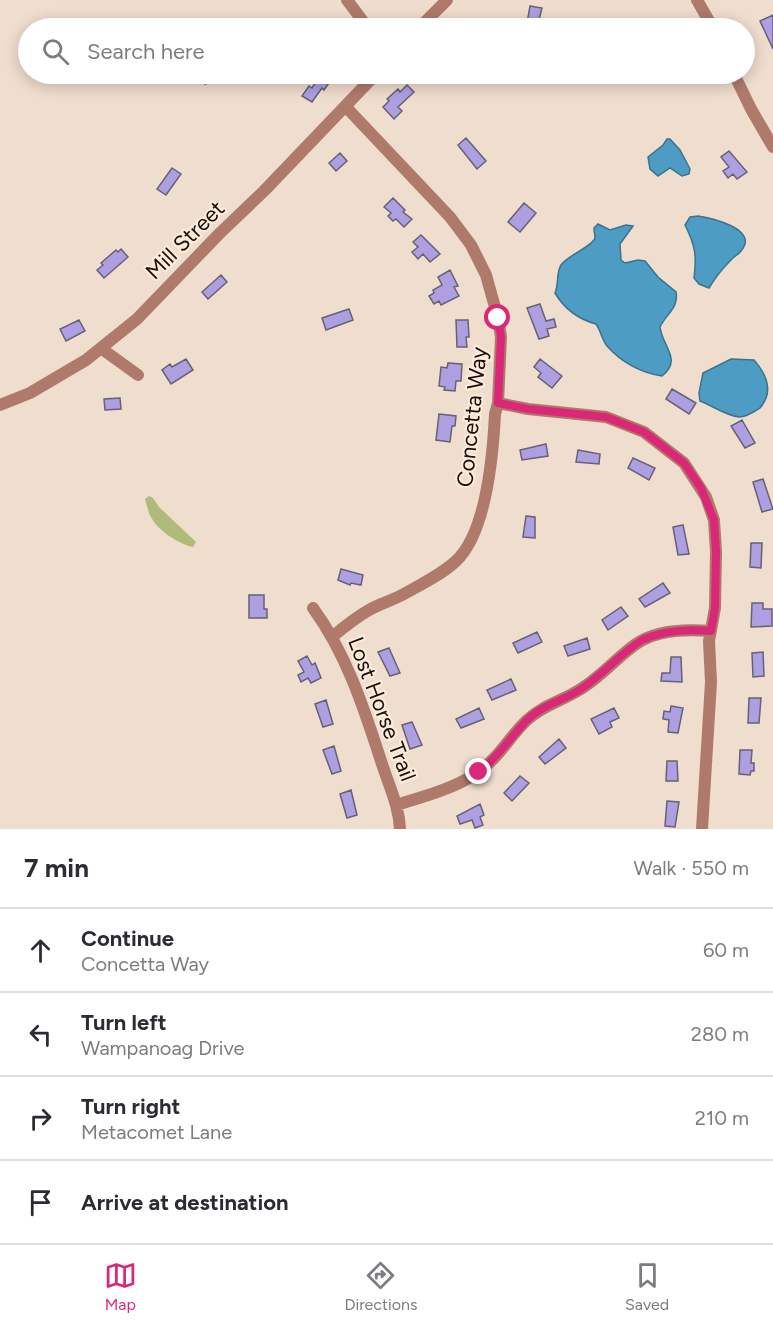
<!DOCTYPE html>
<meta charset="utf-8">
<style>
body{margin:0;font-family:Figtree,sans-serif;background:#f7f7f7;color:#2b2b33}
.stop{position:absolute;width:18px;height:18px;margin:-14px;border:4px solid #db2777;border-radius:50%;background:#fff}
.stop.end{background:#db2777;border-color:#fff;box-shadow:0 2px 6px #0008}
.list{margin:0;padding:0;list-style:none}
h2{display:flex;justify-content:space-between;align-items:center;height:78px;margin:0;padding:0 24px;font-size:26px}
h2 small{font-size:20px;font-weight:400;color:#7c7c81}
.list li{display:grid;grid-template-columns:39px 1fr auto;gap:18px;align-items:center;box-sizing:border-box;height:84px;padding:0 24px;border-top:2px solid #e1e1e2}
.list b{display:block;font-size:22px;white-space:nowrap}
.list p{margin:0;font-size:20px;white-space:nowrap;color:#7c7c81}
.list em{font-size:20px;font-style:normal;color:#7c7c81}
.icon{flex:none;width:33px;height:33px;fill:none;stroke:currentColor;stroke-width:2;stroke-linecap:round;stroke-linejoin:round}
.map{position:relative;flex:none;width:773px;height:829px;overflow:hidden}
.search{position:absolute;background:#fff;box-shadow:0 3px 15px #0003;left:18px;right:18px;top:18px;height:66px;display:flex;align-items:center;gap:15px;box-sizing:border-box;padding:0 21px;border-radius:33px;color:#7c7c81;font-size:22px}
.sheet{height:414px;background:#fff}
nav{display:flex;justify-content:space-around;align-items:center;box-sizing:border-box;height:84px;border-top:2px solid #e1e1e2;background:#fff;font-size:16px;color:#7c7c81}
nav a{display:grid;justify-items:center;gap:3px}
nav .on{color:#db2777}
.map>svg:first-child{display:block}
.green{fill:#aebb7b}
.water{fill:#4c9cc3;stroke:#3c728c;stroke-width:1.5}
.building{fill:#ad9fe2;stroke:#656274;stroke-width:1.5}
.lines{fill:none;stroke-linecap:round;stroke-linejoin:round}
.minor{stroke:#af7a6b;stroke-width:12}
.route{stroke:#db2777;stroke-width:8}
.labels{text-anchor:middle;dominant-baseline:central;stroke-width:4.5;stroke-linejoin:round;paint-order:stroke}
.street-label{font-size:22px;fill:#16100a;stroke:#fdeada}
</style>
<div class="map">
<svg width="773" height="829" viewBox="0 0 773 829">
<rect width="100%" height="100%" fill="#efddcd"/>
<path class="green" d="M149 496 153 498 159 507 196 542 193 547C179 544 158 531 151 517 148 512 147 505 145 499Z"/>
<path class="water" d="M667 139H670L680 150 690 169 689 174 682 176 670 168 658 176 650 169 648 157 663 145Z
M698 216C711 218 760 229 741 251 738 255 733 257 730 261 722 269 715 278 709 288L699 284 694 278C697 255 695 245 685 225L690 217Z
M598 224 610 230 626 225 633 226 620 244 621 260 625 263 638 260 645 261 658 277 676 292C679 308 666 314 660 327 662 346 683 360 662 376 641 373 621 362 607 346 602 340 601 331 596 324 578 319 565 310 555 293 559 284 556 273 561 265 568 255 593 246 595 238 595 235 594 232 594 228Z
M731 359 754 360C768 376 773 393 760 408 754 412 747 417 739 417 727 416 711 405 700 401L699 393 703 373Z"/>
<path class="building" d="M530 6 542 8 537 28H526Z
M773 15V49L760 21Z
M202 74H216L218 80 205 84Z
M321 74H335L324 90 322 88 312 102 302 96 309 86 312 88Z
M407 85 414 92 398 107 402 111 394 119 383 107 389 101 387 99 398 89 400 92Z
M466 138 486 161 477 169 458 145Z
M729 151 747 172 737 179 733 174 728 178 723 171 729 167 721 157Z
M340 153 347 161 336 171 329 163Z
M172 168 181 174 166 195 157 189Z
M393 198 405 210 403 212 412 219 404 227 396 219 393 221 388 216 391 213 384 207Z
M524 203 536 213 520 232 508 222Z
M421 235 440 254 430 262 423 254 418 259 412 252 418 247 413 242Z
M121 249 128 257 104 278 97 270 103 265 101 263 116 250 118 252Z
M450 270 458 286 454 287 459 296 441 305 439 301 434 304 429 296 434 293 433 290 442 285 438 277Z
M221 275 227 282 208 299 202 292Z
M540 304 546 321 554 319 556 327 547 329 549 336 539 339 527 308Z
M349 309 353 320 326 330 322 318Z
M79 320 85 331 66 341 60 329Z
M456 320H468L469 337H466L467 347H457Z
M186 359 193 370 171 384 162 370 170 364 172 367Z
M540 359 562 376 552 388 538 377 541 373 534 367Z
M448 363 462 364 461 381H456L455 391 444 390 445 387 439 386 441 367 447 368Z
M672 389 696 403 689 414 666 399Z
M120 398 121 409 105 410 104 399Z
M439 414 456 416 455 426H452L450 442 436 440Z
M742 420 755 443 745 448 731 426Z
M546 444 548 456 522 460 520 450Z
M578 450 600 454 599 464 576 462Z
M633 458 655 468 649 480 628 468Z
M763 479 773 509 762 512 753 482Z
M526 516 535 517V538L523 537Z
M683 525 689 554 678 555 673 527Z
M751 543H762L761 568 750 567Z
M341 569 363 575 361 585 351 583 350 585 338 580Z
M663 583 670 593 645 607 639 599Z
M249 595H264V609H267V618H249Z
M752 603H763V609H772V626L751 627Z
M621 607 628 616 608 630 602 620Z
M537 632 542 642 518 653 513 643Z
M587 638 590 649 568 656 564 646Z
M389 648 400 673 390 676 378 652Z
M763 652 764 676 753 677 752 653Z
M307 656 312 665 315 663 321 678 311 683 308 678 301 682 298 675 304 672 298 661Z
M671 657H681L682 682 661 681 662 673H670Z
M511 679 516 690 492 700 487 690Z
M749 698H761L759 723H748Z
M326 700 333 724 323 727 315 704Z
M671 706 683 708 678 733 668 732 669 720 663 719 664 711 670 712Z
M479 708 484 719 461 728 456 719Z
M614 708 619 718 610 722 612 727 599 734 591 719Z
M412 722 422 745 410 749 402 725Z
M559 739 566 748 545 764 539 757Z
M334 746 341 771 332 774 323 750Z
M740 750H752L751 763H754V771H751L750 775 739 774Z
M667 761H677L678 781H666Z
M520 776 529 783 512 801 504 793Z
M351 790 357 815 347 818 340 794Z
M667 801 679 802 675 827 665 826Z
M480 804 484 815 480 817 483 825 475 828 472 820 460 824 457 816Z"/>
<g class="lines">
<path class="minor" d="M347 0 368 28
M697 0 713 28
M419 28 447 0
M734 74 751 109 773 147
M102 349 138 375
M498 403 528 409 606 417 644 432 684 463 706 497 714 520 716 552 715 608 709 641 711 682 702 829
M0 405 30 393 86 360 137 319 219 234 264 191 376 74
M313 608C348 656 365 712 383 767 390 788 399 807 400 829
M332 637C344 627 355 618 369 610 379 604 391 601 402 595 420 585 441 575 456 561 487 532 493 454 495 414L498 403 501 337 498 318 486 275 471 245 450 217 345 106
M396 805C423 797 453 789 477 773 499 758 509 737 527 720 543 705 562 701 579 690 600 678 616 658 636 644 657 629 687 629 711 631"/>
</g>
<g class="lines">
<path class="route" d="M479 772C499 756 509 739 526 721 541 705 563 701 581 689 603 674 620 654 642 640 664 630 687 629 711 631L715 608 716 552 714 520 701 488 684 463 644 432 606 417 528 409 498 403 501 337 498 318"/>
</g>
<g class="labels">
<g class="street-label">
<text transform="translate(185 240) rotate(-45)">Mill Street</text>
<text transform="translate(472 417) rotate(-84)">Concetta Way</text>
<text transform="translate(382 709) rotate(69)">Lost Horse Trail</text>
</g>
</g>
</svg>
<div class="stop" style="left:498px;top:318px"></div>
<div class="stop end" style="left:479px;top:772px"></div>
<div class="search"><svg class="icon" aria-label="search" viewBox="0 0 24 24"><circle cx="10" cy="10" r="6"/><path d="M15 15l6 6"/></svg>Search here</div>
</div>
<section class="sheet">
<h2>7 min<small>Walk · 550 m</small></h2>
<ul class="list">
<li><svg class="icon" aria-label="ahead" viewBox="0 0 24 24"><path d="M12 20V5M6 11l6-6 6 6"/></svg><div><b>Continue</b><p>Concetta Way</p></div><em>60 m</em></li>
<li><svg class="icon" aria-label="left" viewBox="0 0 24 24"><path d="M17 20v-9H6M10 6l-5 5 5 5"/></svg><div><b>Turn left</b><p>Wampanoag Drive</p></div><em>280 m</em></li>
<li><svg class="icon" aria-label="right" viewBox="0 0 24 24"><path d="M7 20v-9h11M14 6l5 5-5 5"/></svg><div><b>Turn right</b><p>Metacomet Lane</p></div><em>210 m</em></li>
<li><svg class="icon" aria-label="arrive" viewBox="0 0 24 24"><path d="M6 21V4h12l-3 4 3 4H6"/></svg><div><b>Arrive at destination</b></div></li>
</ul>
</section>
<nav>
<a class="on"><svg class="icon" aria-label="map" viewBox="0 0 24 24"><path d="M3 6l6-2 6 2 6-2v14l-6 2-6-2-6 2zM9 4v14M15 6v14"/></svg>Map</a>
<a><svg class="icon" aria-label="directions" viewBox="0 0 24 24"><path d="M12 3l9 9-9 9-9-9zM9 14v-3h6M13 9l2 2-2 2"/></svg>Directions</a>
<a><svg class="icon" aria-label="saved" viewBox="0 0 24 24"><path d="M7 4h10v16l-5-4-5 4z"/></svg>Saved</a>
</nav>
